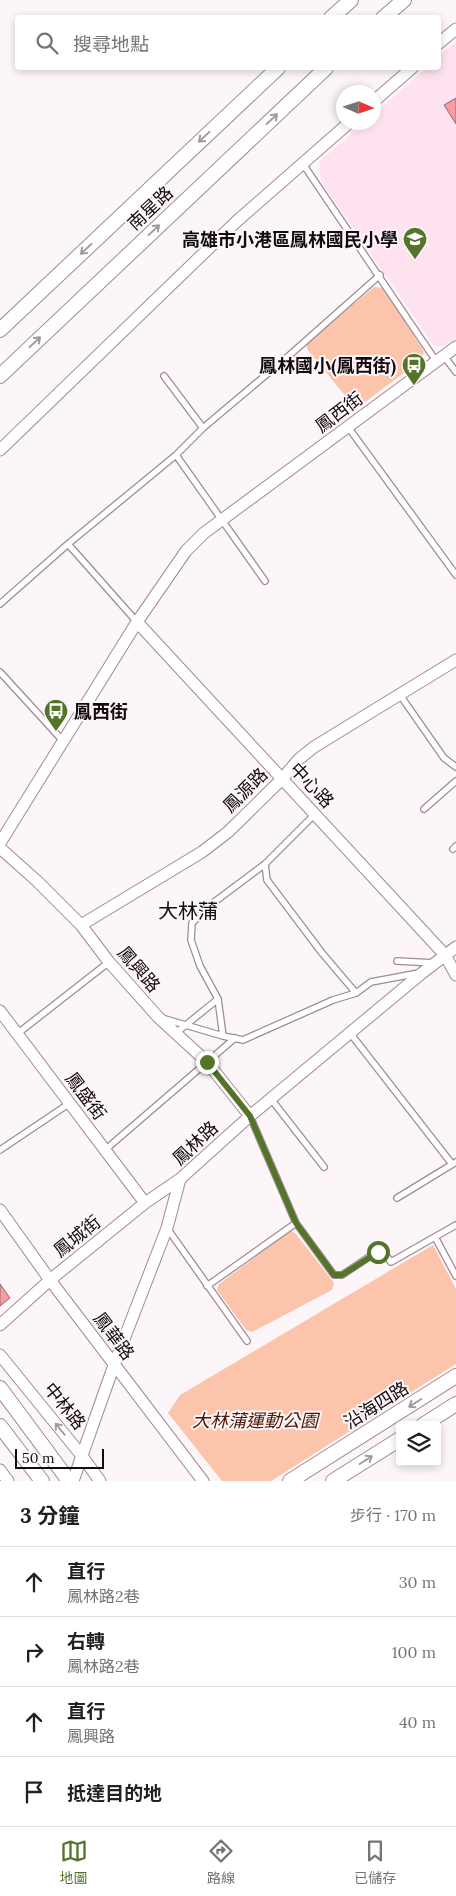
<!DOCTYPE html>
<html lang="zh-TW">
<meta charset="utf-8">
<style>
body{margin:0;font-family:Lora,"Noto Sans TC",serif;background:#f2f2f2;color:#202124}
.controls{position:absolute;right:15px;bottom:15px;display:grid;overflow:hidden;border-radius:5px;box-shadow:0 2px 8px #0003}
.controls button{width:45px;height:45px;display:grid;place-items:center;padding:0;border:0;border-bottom:1px solid #e0e0e0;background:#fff;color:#202124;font:25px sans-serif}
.compass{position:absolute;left:336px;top:85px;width:45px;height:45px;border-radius:50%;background:#fff;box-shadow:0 2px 8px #0003;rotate:93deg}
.scale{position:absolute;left:15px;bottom:12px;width:89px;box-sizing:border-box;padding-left:5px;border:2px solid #140b10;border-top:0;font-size:14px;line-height:18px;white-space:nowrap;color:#140b10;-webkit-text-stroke:4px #fcf6f9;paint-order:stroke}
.stop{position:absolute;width:15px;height:15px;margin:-11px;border:4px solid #54742a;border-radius:50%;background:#fff}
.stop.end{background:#54742a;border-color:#fff;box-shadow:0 1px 5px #0008}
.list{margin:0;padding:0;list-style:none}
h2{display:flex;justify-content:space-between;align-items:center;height:65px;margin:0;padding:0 20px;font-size:21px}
h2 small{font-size:16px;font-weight:400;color:#757577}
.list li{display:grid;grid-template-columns:32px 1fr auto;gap:15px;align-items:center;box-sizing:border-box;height:70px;padding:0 20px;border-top:1px solid #e0e0e0}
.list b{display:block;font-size:19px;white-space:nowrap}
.list p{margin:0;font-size:16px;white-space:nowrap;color:#757577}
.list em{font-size:16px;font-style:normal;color:#757577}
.icon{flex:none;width:28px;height:28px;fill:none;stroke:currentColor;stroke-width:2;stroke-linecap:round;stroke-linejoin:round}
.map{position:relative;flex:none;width:456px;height:1481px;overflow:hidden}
.search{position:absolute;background:#fff;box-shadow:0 2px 8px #0003;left:15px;right:15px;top:15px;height:55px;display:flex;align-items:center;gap:12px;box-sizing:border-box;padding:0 18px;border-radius:5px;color:#757577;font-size:19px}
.sheet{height:345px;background:#fff}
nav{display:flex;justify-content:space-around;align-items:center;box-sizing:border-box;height:70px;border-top:1px solid #e0e0e0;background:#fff;font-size:14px;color:#757577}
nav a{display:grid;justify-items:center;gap:2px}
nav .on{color:#54742a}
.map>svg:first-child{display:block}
.built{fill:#fee2f0}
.green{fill:#fdc4ac}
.building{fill:#fb98a1;stroke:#8a6f71}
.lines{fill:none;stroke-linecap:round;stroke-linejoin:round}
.service-casing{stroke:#a28996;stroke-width:8}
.minor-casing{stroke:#a28996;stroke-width:13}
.tertiary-casing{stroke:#a28996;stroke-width:16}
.service{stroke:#fff;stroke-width:5.5}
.minor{stroke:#fff;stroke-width:11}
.tertiary{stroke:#fff;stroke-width:14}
.oneway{stroke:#a19d9f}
.route{stroke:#54742a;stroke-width:6}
.labels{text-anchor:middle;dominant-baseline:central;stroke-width:4;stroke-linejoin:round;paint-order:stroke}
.street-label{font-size:18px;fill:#140b10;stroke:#fcf6f9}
.poi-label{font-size:18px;font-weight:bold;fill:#140b10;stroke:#fcf6f9;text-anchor:end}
.park-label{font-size:18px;font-style:italic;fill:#4d1700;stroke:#fcf6f9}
.quarter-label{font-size:20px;fill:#140b10;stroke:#fcf6f9}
</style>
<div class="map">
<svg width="456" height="1481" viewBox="0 0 456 1481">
<rect width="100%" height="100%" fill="#fcf6f9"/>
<path class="built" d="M456 41V339L445 346H434L321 181 319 162 364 123 374 122V114L426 68H438L439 56Z"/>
<path class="green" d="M374 287 384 288 424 352 421 360 356 409 307 349V343Z
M291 1231 296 1234 334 1283 332 1290 252 1332 246 1330 217 1290 219 1284Z
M433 1245 456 1289V1364L271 1481H222L168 1413 180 1395Z"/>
<path class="building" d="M456 98V124L444 105Z
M0 1284 10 1298 0 1306Z"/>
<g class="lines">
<defs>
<path id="service" d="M303 164 436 361
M444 356 456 372
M164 376 203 428
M348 427 456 575
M176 455 265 581
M68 544 137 622
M0 604 68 544 176 455 203 428 292 353 380 275
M0 672 63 741
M400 695 444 758 456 767
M424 809 456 781
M453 849 456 846
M265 864 267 880 322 953 356 993
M397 961 435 963
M165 1019 223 1036 243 1040 333 1000 356 993 371 982 419 973
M176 1033 218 999
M350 1033 452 1164
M17 1034 109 962
M223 1036 218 999 200 966 191 940 192 923 213 903 265 864 315 814
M271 1099 324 1167
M250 1116 296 1223 334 1275H342L378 1251 384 1253 391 1262 456 1225
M0 1150 70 1103
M105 1150 235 1038
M397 1198 456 1162
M167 1228 247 1341
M435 1237 456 1276
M207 1286 296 1223"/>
<path id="minor" d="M438 44 456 29
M374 101 412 68
M0 450 237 221 350 122
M137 622 445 955 456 975
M0 843 137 622 186 551 204 533 456 347
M0 848 37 881 81 925 109 962 158 1017 207 1062 250 1116
M81 925 202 852 228 832 282 779 299 759 314 747 456 660
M0 1011 145 1203
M0 1210 50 1280 203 1481
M0 1325 50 1280 145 1203 180 1179 250 1116 422 973 456 947
M0 1355 82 1456 100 1481
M0 1470 8 1481
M73 1481 114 1365 167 1228 180 1179"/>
<path id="tertiary" d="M331 18 351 0
M383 18 404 0
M0 330 278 68
M0 376 326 68
M0 1388 69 1481
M423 1425 456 1404
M0 1426 42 1481
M290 1481 456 1376
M333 1481 400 1439"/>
</defs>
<use href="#service" class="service-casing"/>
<use href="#minor" class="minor-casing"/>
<use href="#tertiary" class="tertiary-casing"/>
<use href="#service" class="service"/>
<use href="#minor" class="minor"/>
<use href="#tertiary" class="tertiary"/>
</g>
<defs><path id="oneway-shaft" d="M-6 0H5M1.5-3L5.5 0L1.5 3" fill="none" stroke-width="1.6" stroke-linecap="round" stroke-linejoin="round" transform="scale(1.25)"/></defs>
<g class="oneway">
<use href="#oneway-shaft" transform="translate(272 119) rotate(-43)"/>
<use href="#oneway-shaft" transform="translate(204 137) rotate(137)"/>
<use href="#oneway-shaft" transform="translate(154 230) rotate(-43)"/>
<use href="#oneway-shaft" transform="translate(86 249) rotate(137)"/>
<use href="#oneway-shaft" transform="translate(35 342) rotate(-43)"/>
<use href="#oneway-shaft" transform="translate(415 1403) rotate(148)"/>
<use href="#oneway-shaft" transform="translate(60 1429) rotate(-129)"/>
<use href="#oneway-shaft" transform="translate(366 1460) rotate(-32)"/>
</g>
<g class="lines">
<path class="route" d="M207 1062 250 1116 296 1223 334 1275H342L378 1252"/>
</g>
<defs>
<symbol id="school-pin" viewBox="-11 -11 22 30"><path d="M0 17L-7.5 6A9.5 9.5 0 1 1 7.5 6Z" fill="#54742a" stroke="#fcf6f9"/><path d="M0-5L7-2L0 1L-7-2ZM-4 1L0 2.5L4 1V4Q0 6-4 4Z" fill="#fff"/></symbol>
<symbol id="bus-pin" viewBox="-11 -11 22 30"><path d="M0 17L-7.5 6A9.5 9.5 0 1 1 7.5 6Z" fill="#54742a" stroke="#fcf6f9"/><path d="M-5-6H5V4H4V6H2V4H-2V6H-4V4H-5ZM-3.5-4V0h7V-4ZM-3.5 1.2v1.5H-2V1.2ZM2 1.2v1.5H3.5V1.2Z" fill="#fff"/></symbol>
</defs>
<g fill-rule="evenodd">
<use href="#school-pin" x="401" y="225" width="28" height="38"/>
<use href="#bus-pin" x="400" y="351" width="28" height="38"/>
<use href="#bus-pin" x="42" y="697" width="28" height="38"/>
</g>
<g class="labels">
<g class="street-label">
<text transform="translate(150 208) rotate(-43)">南星路</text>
<text transform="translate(339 412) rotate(-37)">鳳西街</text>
<text transform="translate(312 785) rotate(47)">中心路</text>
<text transform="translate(245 790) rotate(-45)">鳳源路</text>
<text transform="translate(139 969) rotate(49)">鳳興路</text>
<text transform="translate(86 1096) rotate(53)">鳳盛街</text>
<text transform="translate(195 1143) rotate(-43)">鳳林路</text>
<text transform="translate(77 1236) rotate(-39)">鳳城街</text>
<text transform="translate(114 1336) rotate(53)">鳳華路</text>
<text transform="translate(376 1405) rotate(-32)">沿海四路</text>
<text transform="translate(65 1406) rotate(51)">中林路</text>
</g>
<g class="poi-label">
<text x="398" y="239">高雄市小港區鳳林國民小學</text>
<text x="396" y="365">鳳林國小(鳳西街)</text>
<text x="74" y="711" text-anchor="start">鳳西街</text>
</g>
<g class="park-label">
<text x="255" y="1420">大林蒲運動公園</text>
</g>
<g class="quarter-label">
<text x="188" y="910">大林蒲</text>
</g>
</g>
</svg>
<div class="controls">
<button><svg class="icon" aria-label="layers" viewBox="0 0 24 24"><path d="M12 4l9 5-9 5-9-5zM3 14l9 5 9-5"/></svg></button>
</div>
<svg class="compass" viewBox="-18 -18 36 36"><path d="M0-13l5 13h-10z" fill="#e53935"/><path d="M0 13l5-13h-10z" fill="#757577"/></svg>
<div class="scale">50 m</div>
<div class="stop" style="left:378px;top:1252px"></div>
<div class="stop end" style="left:207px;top:1062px"></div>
<div class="search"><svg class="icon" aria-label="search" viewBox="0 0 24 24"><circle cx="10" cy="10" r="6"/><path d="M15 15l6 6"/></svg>搜尋地點</div>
</div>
<section class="sheet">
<h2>3 分鐘<small>步行 · 170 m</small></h2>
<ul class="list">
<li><svg class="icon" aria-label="ahead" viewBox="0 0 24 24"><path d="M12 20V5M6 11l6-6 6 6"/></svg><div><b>直行</b><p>鳳林路2巷</p></div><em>30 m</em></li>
<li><svg class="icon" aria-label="right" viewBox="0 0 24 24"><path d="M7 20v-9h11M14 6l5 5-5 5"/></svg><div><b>右轉</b><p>鳳林路2巷</p></div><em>100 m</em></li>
<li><svg class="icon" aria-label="ahead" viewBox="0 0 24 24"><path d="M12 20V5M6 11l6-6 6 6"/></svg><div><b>直行</b><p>鳳興路</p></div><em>40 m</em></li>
<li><svg class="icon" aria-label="arrive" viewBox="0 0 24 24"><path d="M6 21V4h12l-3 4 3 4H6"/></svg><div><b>抵達目的地</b></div></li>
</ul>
</section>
<nav>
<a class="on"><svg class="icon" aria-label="map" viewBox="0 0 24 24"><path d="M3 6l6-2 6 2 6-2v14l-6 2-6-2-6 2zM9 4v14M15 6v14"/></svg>地圖</a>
<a><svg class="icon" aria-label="directions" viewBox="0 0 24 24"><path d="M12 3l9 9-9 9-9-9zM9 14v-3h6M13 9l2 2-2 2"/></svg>路線</a>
<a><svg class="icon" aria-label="saved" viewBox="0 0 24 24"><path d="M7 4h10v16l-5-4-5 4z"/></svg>已儲存</a>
</nav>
